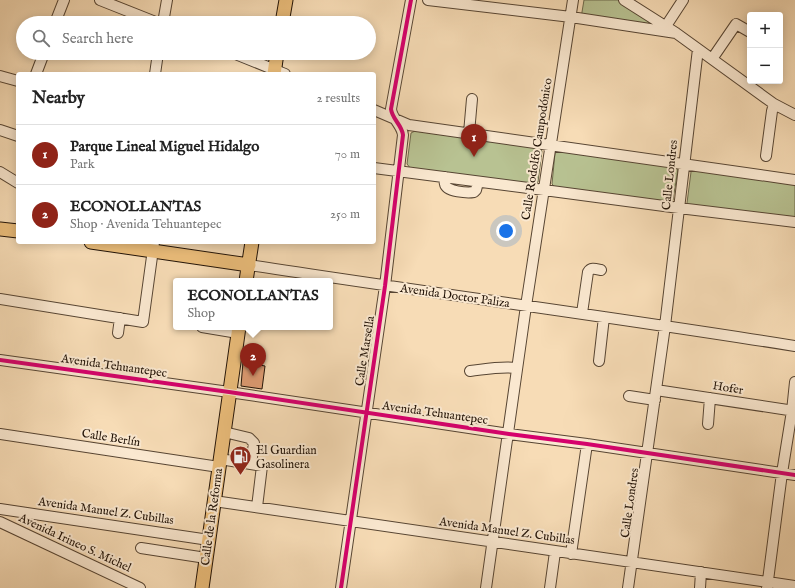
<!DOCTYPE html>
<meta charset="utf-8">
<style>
body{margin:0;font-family:"IM FELL English",serif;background:#f2f2f2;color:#222}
.controls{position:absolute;right:12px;top:12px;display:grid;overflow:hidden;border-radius:4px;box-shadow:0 2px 10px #0003}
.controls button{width:36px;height:36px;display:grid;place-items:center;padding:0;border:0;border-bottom:1px solid #e0e0e0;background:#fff;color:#222;font:20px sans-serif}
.you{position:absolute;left:506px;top:231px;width:14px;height:14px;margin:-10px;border:3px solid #fff;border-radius:50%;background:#1a73e8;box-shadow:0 0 0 6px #1a73e833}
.badge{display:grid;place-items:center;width:26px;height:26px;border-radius:50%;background:#8f2418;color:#fff;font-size:13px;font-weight:700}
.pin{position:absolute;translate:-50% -33px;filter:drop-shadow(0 1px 2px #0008)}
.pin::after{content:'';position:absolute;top:21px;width:14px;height:12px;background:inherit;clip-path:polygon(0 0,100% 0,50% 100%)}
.popup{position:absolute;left:173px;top:278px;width:160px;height:52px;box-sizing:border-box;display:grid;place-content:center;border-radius:4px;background:#fff;filter:drop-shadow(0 1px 3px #0005);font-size:13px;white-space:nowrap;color:#767676}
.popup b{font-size:15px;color:#222}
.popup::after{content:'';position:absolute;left:50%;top:100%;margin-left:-8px;border:8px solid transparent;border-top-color:#fff}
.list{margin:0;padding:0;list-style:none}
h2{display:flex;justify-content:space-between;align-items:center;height:52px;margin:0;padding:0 16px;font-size:17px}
h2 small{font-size:13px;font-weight:400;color:#767676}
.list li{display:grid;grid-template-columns:26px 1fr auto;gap:12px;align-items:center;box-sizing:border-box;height:60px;padding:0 16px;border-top:1px solid #e0e0e0}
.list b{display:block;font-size:15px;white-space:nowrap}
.list p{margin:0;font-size:13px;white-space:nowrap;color:#767676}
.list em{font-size:13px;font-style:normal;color:#767676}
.icon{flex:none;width:22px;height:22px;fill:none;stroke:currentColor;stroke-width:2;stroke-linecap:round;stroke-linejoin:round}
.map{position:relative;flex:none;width:795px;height:588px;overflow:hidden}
.search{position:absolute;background:#fff;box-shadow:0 2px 10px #0003;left:16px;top:16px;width:360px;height:44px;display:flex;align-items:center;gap:10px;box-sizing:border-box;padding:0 14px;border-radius:22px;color:#767676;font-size:15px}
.panel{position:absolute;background:#fff;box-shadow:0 2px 10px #0003;left:16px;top:72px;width:360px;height:172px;border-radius:4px}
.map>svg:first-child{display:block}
.green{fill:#b8c292;stroke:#6d6a4c}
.building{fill:#dd9b72;stroke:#221307}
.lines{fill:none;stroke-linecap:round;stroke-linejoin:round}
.minor-casing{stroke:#574533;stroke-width:12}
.major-casing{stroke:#221307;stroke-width:15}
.minor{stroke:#fae8d0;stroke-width:10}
.major{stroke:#ecbe7b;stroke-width:13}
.cycleway-casing{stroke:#fae8d0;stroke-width:6}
.cycleway{stroke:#d6006c;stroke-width:4}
.labels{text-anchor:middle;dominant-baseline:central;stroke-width:4;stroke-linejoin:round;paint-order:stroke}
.street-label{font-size:12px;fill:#221307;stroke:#fae8d0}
.poi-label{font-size:12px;fill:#221307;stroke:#fae8d0;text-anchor:start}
</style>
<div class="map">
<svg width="795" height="588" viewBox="0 0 795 588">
<rect width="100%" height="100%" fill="#f7dcb6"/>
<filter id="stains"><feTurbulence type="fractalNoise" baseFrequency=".005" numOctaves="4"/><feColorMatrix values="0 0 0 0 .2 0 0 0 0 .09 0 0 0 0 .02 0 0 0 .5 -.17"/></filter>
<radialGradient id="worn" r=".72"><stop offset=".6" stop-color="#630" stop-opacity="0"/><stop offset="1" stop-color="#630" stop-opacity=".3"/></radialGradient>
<path class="green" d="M584 0H622L665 28 581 18Z
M415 131 539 148 542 151 538 182 535 184 411 169 407 164 411 133Z
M558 151 675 167 678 169 673 200 671 203 555 187 552 184 555 153Z
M693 170 795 183V217L689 206 687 203 691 172Z"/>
<path class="building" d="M243 362 265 366 262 389 241 386Z"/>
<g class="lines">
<defs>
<path id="minor" d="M100 0 158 23
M428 0 571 17 676 33
M624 0 676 33 774 104 795 115
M55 23 64 0
M163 23 167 0
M666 26 683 0
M233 53 285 74
M712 59 736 24 750 32
M36 74 44 53
M155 74 158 53
M0 76 18 81
M374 110 409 125 795 180
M0 130 18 136
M469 133 472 99
M766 156 772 111 774 104
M374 168 544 190 679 208 795 222
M0 172 18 183
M445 177C445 180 444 182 445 184 446 192 468 193 474 192L476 190 478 182
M249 265C431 293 613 317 795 346
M0 299 143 322 154 242
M582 313 588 272C591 267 596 269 601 270
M202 327 238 333
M118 333 120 318
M0 360 229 392 509 434 587 444 795 475
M599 361 604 317
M470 371C487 369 500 366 517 368
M656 390 795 411
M629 396 655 400
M708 424 710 398
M224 432 249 438 254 443 251 464
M0 434 219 467
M220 459 262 466 257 507
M214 501 795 586
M0 509 209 540
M0 522 140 588
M141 548 206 558
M571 554 587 444
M341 588 385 286 403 135C402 125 392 119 391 109L411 0
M486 588 526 306 573 0
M550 588 555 552
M628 588 665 326 698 49
M700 588 701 572
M767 588 782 473 792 411 795 382"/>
<path id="major" d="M282 23 286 0
M274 74 277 53
M0 229 18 231
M91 242 249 265
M246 281 252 242
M202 588 239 327"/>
</defs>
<use href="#minor" class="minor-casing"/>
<use href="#major" class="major-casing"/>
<use href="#minor" class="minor"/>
<use href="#major" class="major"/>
<defs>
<path id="cycleway" d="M0 360 229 392 509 434 587 444 795 475
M341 588 385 286 403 135C402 125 392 119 391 109L411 0"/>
</defs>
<use href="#cycleway" class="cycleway-casing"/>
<use href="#cycleway" class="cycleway"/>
</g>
<defs>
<symbol id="fuel-pin" viewBox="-11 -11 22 30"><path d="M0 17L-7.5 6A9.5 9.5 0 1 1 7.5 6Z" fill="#8f2418" stroke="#fae8d0"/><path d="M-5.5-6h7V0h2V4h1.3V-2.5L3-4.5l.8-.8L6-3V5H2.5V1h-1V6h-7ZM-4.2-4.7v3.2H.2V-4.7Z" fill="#fff"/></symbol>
</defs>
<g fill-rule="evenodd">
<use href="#fuel-pin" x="228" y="444" width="25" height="34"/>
</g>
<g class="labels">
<g class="street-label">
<text transform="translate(537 149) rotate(-81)">Calle Rodolfo Campodónico</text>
<text transform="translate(670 175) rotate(-84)">Calle Londres</text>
<text transform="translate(455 296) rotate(8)">Avenida Doctor Paliza</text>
<text transform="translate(365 351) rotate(-81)">Calle Marsella</text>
<text transform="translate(114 366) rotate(8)">Avenida Tehuantepec</text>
<text transform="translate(728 388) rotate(9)">Hofer</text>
<text transform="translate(435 413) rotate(8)">Avenida Tehuantepec</text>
<text transform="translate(111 438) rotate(9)">Calle Berlín</text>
<text transform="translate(630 503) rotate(-82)">Calle Londres</text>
<text transform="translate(106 511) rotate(8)">Avenida Manuel Z. Cubillas</text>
<text transform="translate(212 517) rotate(-82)">Calle de la Reforma</text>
<text transform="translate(507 531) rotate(8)">Avenida Manuel Z. Cubillas</text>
<text transform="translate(75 543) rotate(25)">Avenida Irineo S. Michel</text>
</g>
<g class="poi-label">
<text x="256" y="450">El Guardian<tspan x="256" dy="14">Gasolinera</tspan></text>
</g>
</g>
<rect width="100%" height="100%" filter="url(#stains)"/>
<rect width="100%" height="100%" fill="url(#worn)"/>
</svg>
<div class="controls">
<button>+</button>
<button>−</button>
</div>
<div class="you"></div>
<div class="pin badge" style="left:474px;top:157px">1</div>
<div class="pin badge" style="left:253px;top:376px">2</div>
<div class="popup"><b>ECONOLLANTAS</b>Shop</div>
<div class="search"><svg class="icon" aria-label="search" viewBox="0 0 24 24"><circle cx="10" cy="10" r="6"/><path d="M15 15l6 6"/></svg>Search here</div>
<section class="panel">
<h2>Nearby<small>2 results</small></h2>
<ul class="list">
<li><span class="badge">1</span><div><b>Parque Lineal Miguel Hidalgo</b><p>Park</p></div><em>70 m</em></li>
<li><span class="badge">2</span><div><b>ECONOLLANTAS</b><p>Shop · Avenida Tehuantepec</p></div><em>250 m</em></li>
</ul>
</section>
</div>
